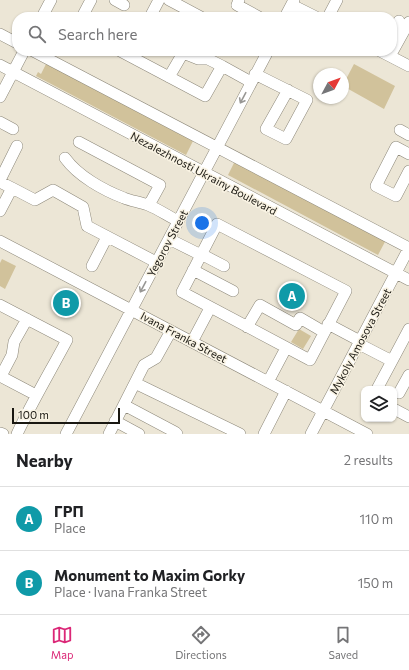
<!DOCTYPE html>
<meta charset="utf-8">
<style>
body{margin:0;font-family:Commissioner,sans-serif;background:#f6f6f6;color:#202124}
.controls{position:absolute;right:12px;bottom:12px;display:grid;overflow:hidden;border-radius:8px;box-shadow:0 1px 3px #0004}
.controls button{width:36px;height:36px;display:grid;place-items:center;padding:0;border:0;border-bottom:1px solid #e0e0e0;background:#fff;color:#202124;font:20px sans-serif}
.compass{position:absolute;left:313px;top:68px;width:36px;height:36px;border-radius:50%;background:#fff;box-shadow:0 1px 3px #0004;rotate:49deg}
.scale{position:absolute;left:12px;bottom:10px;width:108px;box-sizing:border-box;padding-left:4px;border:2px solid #191711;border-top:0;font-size:11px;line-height:14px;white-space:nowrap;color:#191711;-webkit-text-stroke:3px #f9f3e3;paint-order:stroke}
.you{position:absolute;left:202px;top:223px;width:14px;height:14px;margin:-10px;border:3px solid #fff;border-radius:50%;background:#1a73e8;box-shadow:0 0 0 6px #1a73e833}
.badge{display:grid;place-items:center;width:26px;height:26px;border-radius:50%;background:#db2777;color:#fff;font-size:13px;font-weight:700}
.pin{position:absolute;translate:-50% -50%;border:2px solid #fff;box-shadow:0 1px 4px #0006}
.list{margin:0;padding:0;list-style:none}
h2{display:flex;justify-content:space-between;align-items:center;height:52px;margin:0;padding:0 16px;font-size:17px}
h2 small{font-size:13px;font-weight:400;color:#757577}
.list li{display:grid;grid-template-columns:26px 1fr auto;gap:12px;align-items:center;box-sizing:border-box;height:64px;padding:0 16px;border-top:1px solid #e0e0e0}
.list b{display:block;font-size:15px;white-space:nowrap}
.list p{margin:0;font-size:13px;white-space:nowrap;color:#757577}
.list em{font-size:13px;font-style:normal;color:#757577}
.icon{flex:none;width:22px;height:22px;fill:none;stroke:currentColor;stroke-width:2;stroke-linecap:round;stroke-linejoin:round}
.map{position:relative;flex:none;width:409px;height:434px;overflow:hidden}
.search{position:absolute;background:#fff;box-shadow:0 1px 3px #0004;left:12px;right:12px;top:12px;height:44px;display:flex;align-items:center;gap:10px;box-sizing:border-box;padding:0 14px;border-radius:16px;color:#757577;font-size:15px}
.sheet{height:180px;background:#fff}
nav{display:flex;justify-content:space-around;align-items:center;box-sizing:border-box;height:56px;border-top:1px solid #e0e0e0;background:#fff;font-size:11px;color:#757577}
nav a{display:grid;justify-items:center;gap:2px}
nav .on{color:#db2777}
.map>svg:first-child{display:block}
.green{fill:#d1c29b}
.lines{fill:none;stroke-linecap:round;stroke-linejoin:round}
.minor-casing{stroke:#8c8779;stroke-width:12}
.minor{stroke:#fff;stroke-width:11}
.oneway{stroke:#989794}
.labels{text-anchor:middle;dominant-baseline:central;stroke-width:3;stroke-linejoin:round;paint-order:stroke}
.street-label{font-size:11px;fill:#191711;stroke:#f9f3e3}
</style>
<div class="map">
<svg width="409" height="434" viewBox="0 0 409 434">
<rect width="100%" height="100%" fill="#ece6d6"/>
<path class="green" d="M46 64 195 137 186 155 36 76 38 72 41 74Z
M354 64 395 86 384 109 343 86V85Z
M236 159 387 238 378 255 228 175Z
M2 259 16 266 5 289 0 286V263Z
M299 329 311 336 303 349 291 342Z"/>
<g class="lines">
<defs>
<path id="minor" d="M115 0 124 5
M169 0 201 17
M239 0 237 5 259 17
M292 5 316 17
M42 17 51 0
M82 17 91 0
M150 17 159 0
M285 17 294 0
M328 17 337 0
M0 34 17 43
M392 35 399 21
M33 51 409 248
M120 51 205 96 222 66 251 82
M380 51 409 66
M390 56 409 22
M0 65 409 280
M255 74 307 100 286 139 266 129 288 90
M169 77 183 53 198 59H208L222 66
M0 97 24 51
M0 122 13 129
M400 130 409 135
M79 142 160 185 149 205
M409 154 396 147 376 186 396 196 409 171
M65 158C78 176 103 190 124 198 131 201 140 202 148 205 158 209 168 216 178 221
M0 180 17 146
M0 182 12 188 0 211
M12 188 35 200 53 190 83 207 87 226 156 262
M217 224 346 291 310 360 182 292Z
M169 239 201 255
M0 241 367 434
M201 254 224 266
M92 266 107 237
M193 270 233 291
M0 305 67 340C50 372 32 402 17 434
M328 324 360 341
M247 327 260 305 296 325 300 318 324 332
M192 342 210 308
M359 344 392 361 409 329
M0 376 36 395
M1 376 12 355 14 342 27 319
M268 382 286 348
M135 383 240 434
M377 389 392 361
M399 393 409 375
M124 405 175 432 177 434
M394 409 409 417
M115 421 139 434
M0 433 3 434
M66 434 268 51
M109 434 144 365 156 358 171 331
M264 434 286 391
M311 434 409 248"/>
</defs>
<use href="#minor" class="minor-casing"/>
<use href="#minor" class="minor"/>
</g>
<defs><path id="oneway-shaft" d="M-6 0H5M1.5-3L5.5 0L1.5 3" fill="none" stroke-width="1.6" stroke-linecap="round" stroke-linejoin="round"/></defs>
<g class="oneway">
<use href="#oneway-shaft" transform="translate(243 98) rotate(118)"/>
<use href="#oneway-shaft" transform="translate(143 287) rotate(118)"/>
</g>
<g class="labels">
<g class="street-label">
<text transform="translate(204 173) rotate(28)">Nezalezhnosti Ukrainy Boulevard</text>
<text transform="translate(167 243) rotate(-62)">Yegorov Street</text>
<text transform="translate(184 337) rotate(28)">Ivana Franka Street</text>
<text transform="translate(360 341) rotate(-62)">Mykoly Amosova Street</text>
</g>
</g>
</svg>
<div class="controls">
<button><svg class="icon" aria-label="layers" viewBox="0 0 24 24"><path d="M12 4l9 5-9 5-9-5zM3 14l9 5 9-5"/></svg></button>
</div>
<svg class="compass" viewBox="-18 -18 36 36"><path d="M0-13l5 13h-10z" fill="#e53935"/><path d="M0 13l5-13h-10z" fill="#757577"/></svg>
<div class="scale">100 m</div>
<div class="you"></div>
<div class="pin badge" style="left:292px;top:296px;background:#0f9aa8">A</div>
<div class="pin badge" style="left:66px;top:303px;background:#0f9aa8">B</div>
<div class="search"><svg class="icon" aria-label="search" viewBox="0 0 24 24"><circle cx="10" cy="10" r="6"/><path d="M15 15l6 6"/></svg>Search here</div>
</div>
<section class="sheet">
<h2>Nearby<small>2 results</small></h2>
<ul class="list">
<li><span class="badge" style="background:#0f9aa8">A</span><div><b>ГРП</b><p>Place</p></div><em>110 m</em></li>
<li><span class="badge" style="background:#0f9aa8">B</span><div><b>Monument to Maxim Gorky</b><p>Place · Ivana Franka Street</p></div><em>150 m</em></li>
</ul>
</section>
<nav>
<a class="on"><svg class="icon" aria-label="map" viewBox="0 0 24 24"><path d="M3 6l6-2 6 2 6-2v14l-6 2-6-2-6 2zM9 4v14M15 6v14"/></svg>Map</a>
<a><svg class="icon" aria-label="directions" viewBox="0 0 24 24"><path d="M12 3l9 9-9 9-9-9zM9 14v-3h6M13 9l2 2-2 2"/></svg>Directions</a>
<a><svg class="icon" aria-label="saved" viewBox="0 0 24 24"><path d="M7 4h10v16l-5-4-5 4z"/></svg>Saved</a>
</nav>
